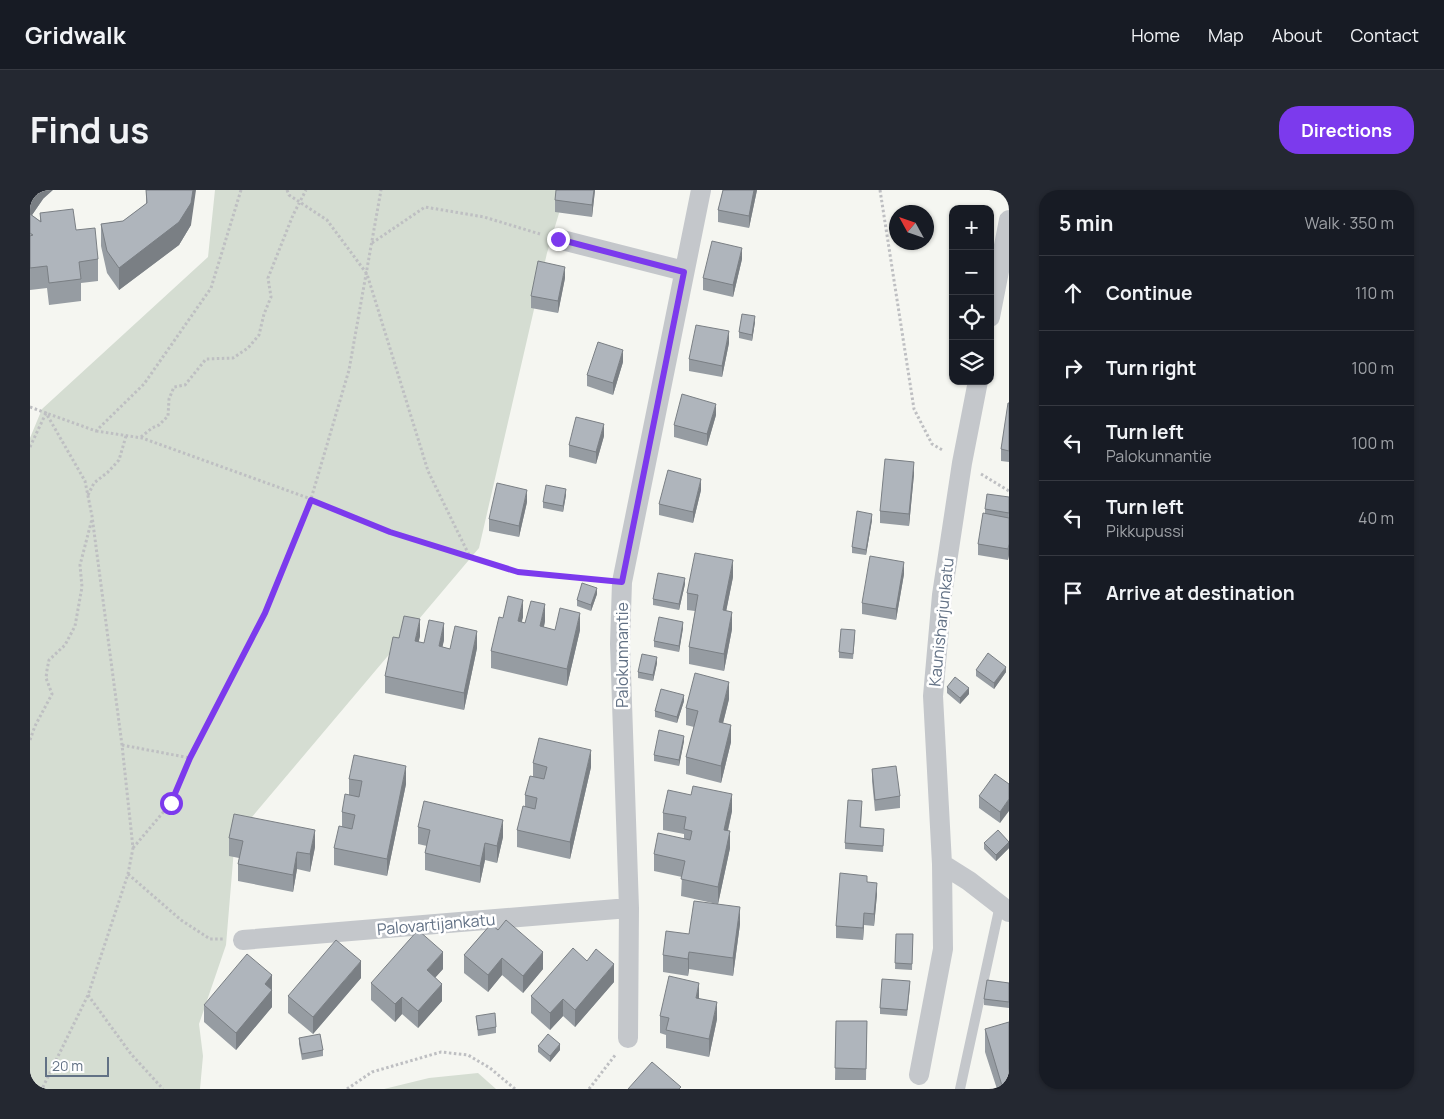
<!DOCTYPE html>
<meta charset="utf-8">
<style>
body{margin:0;font-family:Manrope,sans-serif;background:#242831;color:#f1f3f6}
.controls{position:absolute;right:15px;top:15px;display:grid;overflow:hidden;border-radius:10px;box-shadow:0 1px 4px #0004}
.controls button{width:45px;height:45px;display:grid;place-items:center;padding:0;border:0;border-bottom:1px solid #363941;background:#171b24;color:#f1f3f6;font:25px sans-serif}
.compass{position:absolute;left:859px;top:15px;width:45px;height:45px;border-radius:50%;background:#171b24;box-shadow:0 1px 4px #0004;rotate:310deg}
.scale{position:absolute;left:15px;bottom:12px;width:64px;box-sizing:border-box;padding-left:5px;border:2px solid #627185;border-top:0;font-size:14px;line-height:18px;white-space:nowrap;color:#627185;-webkit-text-stroke:4px #fff;paint-order:stroke}
.stop{position:absolute;width:15px;height:15px;margin:-11px;border:4px solid #7c3aed;border-radius:50%;background:#fff}
.stop.end{background:#7c3aed;border-color:#fff;box-shadow:0 1px 5px #0008}
.list{margin:0;padding:0;list-style:none}
h2{display:flex;justify-content:space-between;align-items:center;height:65px;margin:0;padding:0 20px;font-size:21px}
h2 small{font-size:16px;font-weight:400;color:#9ea1a6}
.list li{display:grid;grid-template-columns:32px 1fr auto;gap:15px;align-items:center;box-sizing:border-box;height:75px;padding:0 20px;border-top:1px solid #363941}
.list b{display:block;font-size:19px;white-space:nowrap}
.list p{margin:0;font-size:16px;white-space:nowrap;color:#9ea1a6}
.list em{font-size:16px;font-style:normal;color:#9ea1a6}
.icon{flex:none;width:28px;height:28px;fill:none;stroke:currentColor;stroke-width:2;stroke-linecap:round;stroke-linejoin:round}
.map{position:relative;flex:none;width:979px;height:899px;overflow:hidden;border-radius:20px}
header{display:flex;align-items:center;gap:30px;box-sizing:border-box;height:70px;padding:0 25px;background:#171b24;border-bottom:1px solid #363941}
header strong{font-size:24px}
nav{display:flex;gap:28px;margin-inline-start:auto;font-size:18px}
.intro{display:flex;align-items:center;justify-content:space-between;box-sizing:border-box;height:120px;padding:0 30px}
h1{margin:0;font-size:35px}
.button{padding:12px 22px;border-radius:20px;background:#7c3aed;color:#fff;font-size:18px;font-weight:700}
main{display:flex;gap:30px;padding:0 30px}
aside{flex:1;background:#171b24;border-radius:20px;box-shadow:0 1px 4px #0004}
.map>svg:first-child{display:block}
.green{fill:#d5ddd2}
.lines{fill:none;stroke-linecap:round;stroke-linejoin:round}
.path{stroke:#bebfc2;stroke-width:3;stroke-dasharray:2.5 2.5;stroke-linecap:butt}
.service{stroke:#c4c7cb;stroke-width:10}
.minor{stroke:#c4c7cb;stroke-width:20}
.wall{fill:#969ca2}
.shaded-wall{fill:#7a7f84}
.building{fill:#afb5bc;stroke:#7a7f84}
.route{stroke:#7c3aed;stroke-width:6}
.labels{text-anchor:middle;dominant-baseline:central;stroke-width:5;stroke-linejoin:round;paint-order:stroke}
.street-label{font-size:16px;fill:#627185;stroke:#fff}
</style>
<header>
<strong>Gridwalk</strong>
<nav><a>Home</a><a>Map</a><a>About</a><a>Contact</a></nav>
</header>
<div class="intro"><h1>Find us</h1><a class="button">Directions</a></div>
<main>
<div class="map">
<svg width="979" height="899" viewBox="0 0 979 899">
<rect width="100%" height="100%" fill="#f5f6f1"/>
<path class="green" d="M185 0H536L517 63 449 358 205 647 196 755 169 834 173 866 170 899H0V248L12 219 178 67Z
M448 883 466 899H354L399 888Z"/>
<g class="lines">
<path class="path" d="M257 0 259 5 297 30 337 84 398 281 440 367
M850 0 884 219 902 254 914 261
M342 53 395 17 454 27 510 44
M0 217 16 223 55 291 62 326 92 555 103 658 98 684 58 805 12 899
M66 241 112 248 281 309 360 342 488 382 572 390
M111 247 122 238 129 235 138 226 139 209 144 197 155 195 176 169 203 168 218 158 229 145 234 124 241 107 238 88 263 25 276 0
M0 257 16 223 66 241 114 194 181 98 211 0
M951 284 979 301
M58 305 64 293 78 282 89 270 96 246
M0 550 5 536 22 504 16 488 17 480 19 470 35 455 45 436 52 397 50 375 62 329
M92 555 160 568
M103 658 141 613 160 568 235 423 281 309 319 180 351 0
M98 684 151 730 180 749H195
M58 805 101 864 133 899
M317 899 342 882 411 862 438 865 460 878 485 899
M559 899 586 864"/>
<path class="service" d="M930 899 970 715"/>
<path class="minor" d="M528 49 654 81
M960 127 979 30
M912 674 939 691 979 722
M213 750 599 718
M598 848 599 718 590 454 592 392 671 0
M889 885 913 759 912 674 903 506 912 405 932 273 948 191"/>
</g>
<path class="wall" d="M0 0 13 9 2 25 10 31V23L46 40 68 69V91L51 93V111L19 115 17 98 0 100Z
M116 0 161 35 149 55 89 100 77 83 71 56V34L93 31 116 14Z
M565 0 562 27 525 22V10Z
M693 0H727L719 38 688 32V20Z
M712 69 703 107 673 100V88Z
M535 88 528 123 501 118V106Z
M725 132 722 151 709 148V142Z
M699 153 692 187 659 181V169Z
M593 172 583 205 557 196V185Z
M979 213V272L971 271V259Z
M686 225 677 256 644 247V235Z
M574 246 566 274 539 267V255Z
M884 284 879 336 850 333V321Z
M671 300 663 333 629 325V314Z
M536 305 533 322 513 318V312Z
M979 307V365L978 370 948 365V354L955 324V319Z
M497 312 489 347 459 341V329Z
M842 330 836 365 822 363V357Z
M874 384 866 430 832 424V413Z
M703 387 696 421 702 439 694 481 659 474V457L665 421 657 420V403Z
M655 394 649 420 623 415V409Z
M567 404 561 421 547 416V410Z
M493 427 491 432 495 433 515 431 514 437 525 440H550L537 496 461 478V461L473 428Z
M653 438 649 462 624 457V451Z
M390 446 388 452 394 453 414 450 412 457 420 459 447 458 434 520 355 503V486L369 448Z
M825 446 823 469 809 468V462Z
M627 473 623 491 608 488V482Z
M946 480 976 482 964 499 946 486Z
M917 497 939 504 930 514 917 503Z
M699 509 693 533 701 552 691 593 656 584V567L664 537 656 535V518Z
M654 511 647 533 625 527V521Z
M654 551 649 576 624 571V565Z
M503 573 561 577 540 669 487 657V640L495 617V605L503 586Z
M842 579 870 606V618L845 621 842 591Z
M319 589 376 594 357 686 304 675V658L312 637V622L319 605Z
M979 594 970 633 949 618V606Z
M832 617 831 637 854 645 853 662 815 659V653Z
M702 621 698 641 700 658 688 714 710 734 703 786 659 779 658 786 633 782V765L659 744 687 714 651 706 652 687 624 681V664L654 649V644L633 640V623Z
M388 637 473 647 467 673 455 670 450 693 395 680V663L397 656 388 654Z
M199 648 285 657 280 682 267 679 263 702 208 691V674L209 668 199 666Z
M979 652V658L966 671 954 659V653Z
M837 692 847 704 844 736 834 735 833 750 806 748V736Z
M461 734 513 779 493 803 472 785 458 802 434 783V765Z
M866 744H883L882 780 865 779Z
M557 771 584 792 545 837 533 826 520 840 501 823V806Z
M413 779 405 787 412 811 388 838 372 824 365 832 341 810V793Z
M242 785V817L206 860 174 832V815Z
M331 788 283 844 258 823V806Z
M979 793V818L954 815V809Z
M880 797 877 826 850 824V818Z
M669 808 687 829 679 867 636 858V845L630 843V826Z
M446 826 466 837V843L448 846Z
M806 831H837L836 890H805Z
M955 839 979 899H967L955 862Z
M269 848 293 860V866L272 870 269 854Z
M508 856 530 860 520 872 508 862Z"/>
<path class="shaded-wall" d="M4 0H23L13 9 0 28V6Z
M163 0H166L161 35 149 55 89 100V78Z
M564 0H565L562 27V15Z
M724 0H727L719 38V26Z
M712 58V69L703 107V95Z
M535 77V88L528 123V111Z
M725 126V132L722 151V145Z
M699 141V153L692 187V176Z
M593 160V172L583 205V193Z
M686 214V225L677 256V244Z
M574 234V246L566 274V262Z
M884 272V284L879 336V324Z
M671 289V300L663 333V322Z
M536 299V305L533 322V316Z
M497 300V312L489 347V336Z
M842 324V330L836 365V360Z
M979 354V365L978 370V359Z
M703 370V387L693 437V420Z
M874 372V384L866 430V419Z
M655 388V394L649 420V414Z
M567 398V404L561 421V415Z
M493 410V427L488 448V431Z
M515 414V431L510 453V436Z
M702 422V439L694 481V464Z
M550 423V440L537 496V479Z
M390 429V446L385 469V451Z
M653 432V438L649 462V456Z
M414 433V450L409 473V456Z
M447 441V458L434 520V503Z
M627 467V473L623 491V485Z
M976 477V482L964 499V493Z
M699 492V509L689 549V532Z
M939 498V504L930 514V508Z
M654 505V511L647 533V527Z
M701 535V552L691 593V576Z
M654 546V551L649 576V570Z
M561 560V577L540 669V652Z
M376 576V594L357 686V669Z
M702 604V621L694 657V640Z
M979 609V621L970 633V622Z
M473 630V647L467 673V656Z
M285 640V657L280 682V664Z
M700 641V658L688 714V697Z
M979 652V658L966 671V665Z
M455 653V670L450 693V676Z
M267 662V679L263 702V685Z
M847 693V704L844 736V724Z
M710 717V734L703 786V768Z
M834 723V735L833 750V738Z
M413 762V779L397 797V780Z
M513 762V779L493 803V786Z
M659 762V779L658 786V769Z
M472 768V785L458 802V785Z
M331 771V788L283 844V827Z
M584 774V792L545 837V820Z
M242 785V817L206 860V843L235 794Z
M669 793V810L666 808Z
M412 794V811L388 838V821Z
M372 807V824L365 832V814Z
M533 809V826L520 840V823Z
M687 812V829L679 867V849Z
M530 854V860L520 872V866Z"/>
<path class="building" d="M0 0H4L0 6Z
M116 0H163L161 13 149 32 89 78 77 61 71 34 93 31 117 13Z
M526 0H564L562 15 525 10Z
M693 0H724L719 26 688 20Z
M43 19 46 40 65 38 68 69 49 72 51 89 19 93 17 76 0 78V46L3 45 0 43V24L11 32 10 23Z
M682 51 712 58 703 95 673 88Z
M508 71 535 77 528 111 501 106Z
M712 124 725 126 722 145 709 142Z
M666 135 699 141 692 176 659 169Z
M568 152 593 160 583 193 557 185Z
M652 204 686 214 677 244 644 235Z
M978 213H979V261L971 259Z
M546 227 574 234 566 262 539 255Z
M855 269 884 272 879 324 850 321Z
M638 280 671 289 663 322 629 314Z
M467 293 497 300 489 336 459 329Z
M516 295 536 299 533 316 513 312Z
M957 304 979 307V323L955 319Z
M827 321 842 324 836 360 822 357Z
M953 323 979 328V354L978 359 948 354Z
M665 363 703 370 693 420 702 422 694 464 659 457 668 405 657 403Z
M840 366 874 372 866 419 832 413Z
M628 383 655 388 649 414 623 409Z
M552 393 567 398 561 415 547 410Z
M478 406 493 410 488 431 495 433 501 411 515 414 510 436 525 440 530 418 550 423 537 479 461 461 469 427 473 428Z
M374 426 390 429 385 451 394 453 399 430 414 433 409 456 420 459 425 436 447 441 434 503 355 486 363 447 369 448Z
M629 427 653 432 649 456 624 451Z
M811 439 825 440 823 464 809 462Z
M958 463 976 477 964 493 946 480Z
M612 464 627 467 623 485 608 482Z
M665 483 699 492 689 532 701 535 691 576 656 567 668 521 656 518Z
M925 487 939 498 930 508 917 497Z
M631 499 654 505 647 527 625 521Z
M629 540 654 546 649 570 624 565Z
M509 548 561 560 540 652 487 640 493 616 505 619 507 608 495 605 500 586 514 589 517 577 503 573Z
M324 565 376 576 357 669 304 658 309 636 322 639 325 625 312 622 315 604 329 607 332 591 319 589Z
M866 576 870 606 845 610 842 579Z
M965 584 979 594V609L970 622 949 606Z
M663 596 702 604 694 640 700 641 688 697 651 689 655 671 624 664 628 643 660 650 662 641 654 639 656 627 633 623 638 600 661 605Z
M818 610 832 611 830 637 854 639 853 656 815 653Z
M394 611 473 630 467 656 455 653 450 676 395 663 400 640 388 637Z
M204 624 285 640 280 664 267 662 263 685 208 674 213 651 199 648Z
M968 640 979 652 966 665 954 653Z
M810 683 837 686V692L847 693 844 724 834 723 833 738 806 736Z
M664 711 710 717 703 768 659 762 658 769 633 765 636 741 659 744Z
M476 730 513 762 493 786 472 768 458 785 434 765 461 734 468 740Z
M388 740 413 762 397 780 412 794 388 821 372 807 365 814 341 793Z
M866 744H883L882 774 865 773Z
M306 750 331 771 283 827 258 806Z
M543 758 557 771 566 759 584 774 545 820 533 809 520 823 501 806Z
M217 764 242 785 235 794 242 800 206 843 174 815Z
M639 786 669 793 666 808 687 812 679 849 636 840 639 828 630 826Z
M852 789 880 791 877 820 850 818Z
M957 790 979 793V812L954 809Z
M465 823 466 837 448 840 446 826Z
M806 831H837L836 879 805 878Z
M979 832V899H973L955 839Z
M290 844 293 860 272 864 269 848Z
M518 844 530 854 520 866 508 856Z
M622 872 651 897 649 899H598Z"/>
<g class="lines">
<path class="route" d="M141 613 160 568 235 423 281 310 360 342 488 382 592 392 654 82 528 49"/>
</g>
<g class="labels">
<g class="street-label">
<text transform="translate(911 432) rotate(-84)">Kaunisharjunkatu</text>
<text transform="translate(592 465) rotate(-90)">Palokunnantie</text>
<text transform="translate(406 734) rotate(-5)">Palovartijankatu</text>
</g>
</g>
</svg>
<div class="controls">
<button>+</button>
<button>−</button>
<button><svg class="icon" aria-label="locate" viewBox="0 0 24 24"><circle cx="12" cy="12" r="6"/><path d="M12 2v4M12 18v4M2 12h4M18 12h4"/></svg></button>
<button><svg class="icon" aria-label="layers" viewBox="0 0 24 24"><path d="M12 4l9 5-9 5-9-5zM3 14l9 5 9-5"/></svg></button>
</div>
<svg class="compass" viewBox="-18 -18 36 36"><path d="M0-13l5 13h-10z" fill="#e53935"/><path d="M0 13l5-13h-10z" fill="#9ea1a6"/></svg>
<div class="scale">20 m</div>
<div class="stop" style="left:141px;top:613px"></div>
<div class="stop end" style="left:528px;top:49px"></div>
</div>
<aside>
<h2>5 min<small>Walk · 350 m</small></h2>
<ul class="list">
<li><svg class="icon" aria-label="ahead" viewBox="0 0 24 24"><path d="M12 20V5M6 11l6-6 6 6"/></svg><div><b>Continue</b></div><em>110 m</em></li>
<li><svg class="icon" aria-label="right" viewBox="0 0 24 24"><path d="M7 20v-9h11M14 6l5 5-5 5"/></svg><div><b>Turn right</b></div><em>100 m</em></li>
<li><svg class="icon" aria-label="left" viewBox="0 0 24 24"><path d="M17 20v-9H6M10 6l-5 5 5 5"/></svg><div><b>Turn left</b><p>Palokunnantie</p></div><em>100 m</em></li>
<li><svg class="icon" aria-label="left" viewBox="0 0 24 24"><path d="M17 20v-9H6M10 6l-5 5 5 5"/></svg><div><b>Turn left</b><p>Pikkupussi</p></div><em>40 m</em></li>
<li><svg class="icon" aria-label="arrive" viewBox="0 0 24 24"><path d="M6 21V4h12l-3 4 3 4H6"/></svg><div><b>Arrive at destination</b></div></li>
</ul>
</aside>
</main>
